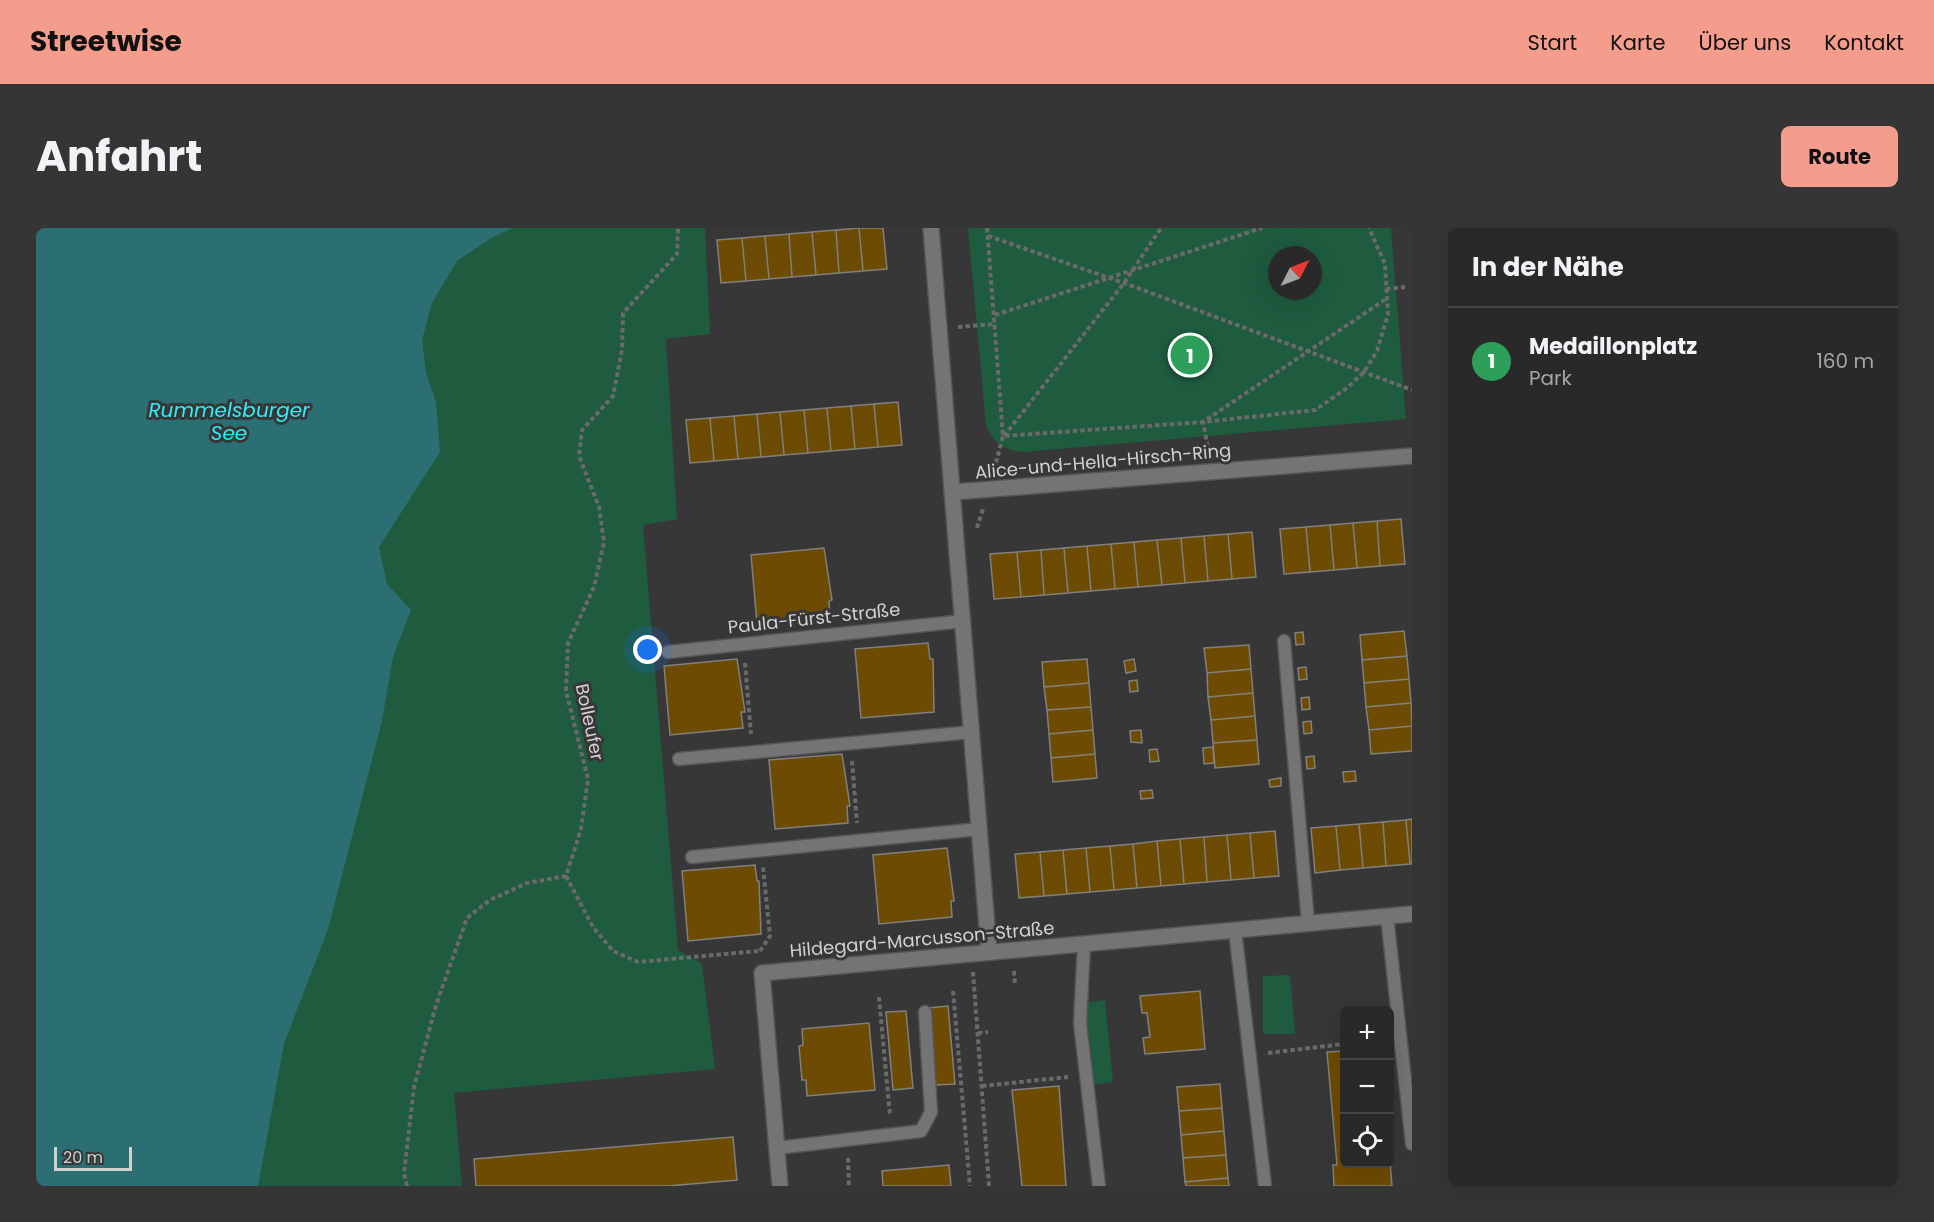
<!DOCTYPE html>
<html lang="de">
<meta charset="utf-8">
<style>
body{margin:0;font-family:Poppins,sans-serif;background:#363536;color:#f1f3f6}
.controls{position:absolute;right:18px;bottom:18px;display:grid;overflow:hidden;border-radius:9px;box-shadow:0 6px 24px #0002}
.controls button{width:54px;height:54px;display:grid;place-items:center;padding:0;border:0;border-bottom:2px solid #464547;background:#2a292a;color:#f1f3f6;font:30px sans-serif}
.compass{position:absolute;left:1232px;top:18px;width:54px;height:54px;border-radius:50%;background:#2a292a;box-shadow:0 6px 24px #0002;rotate:48deg}
.scale{position:absolute;left:18px;bottom:15px;width:78px;box-sizing:border-box;padding-left:6px;border:3px solid #d2d1d2;border-top:0;font-size:16px;line-height:21px;white-space:nowrap;color:#d2d1d2;-webkit-text-stroke:4px #383738;paint-order:stroke}
.you{position:absolute;left:612px;top:422px;width:21px;height:21px;margin:-15px;border:4px solid #fff;border-radius:50%;background:#1a73e8;box-shadow:0 0 0 9px #1a73e833}
.badge{display:grid;place-items:center;width:39px;height:39px;border-radius:50%;background:#f49d8c;color:#fff;font-size:20px;font-weight:700}
.pin{position:absolute;translate:-50% -50%;border:3px solid #fff;box-shadow:0 2px 6px #0006}
.list{margin:0;padding:0;list-style:none}
h2{display:flex;justify-content:space-between;align-items:center;height:78px;margin:0;padding:0 24px;font-size:26px}
h2 small{font-size:20px;font-weight:400;color:#a5a6a8}
.list li{display:grid;grid-template-columns:39px 1fr auto;gap:18px;align-items:center;box-sizing:border-box;height:108px;padding:0 24px;border-top:2px solid #464547}
.list b{display:block;font-size:22px;white-space:nowrap}
.list p{margin:0;font-size:20px;white-space:nowrap;color:#a5a6a8}
.list em{font-size:20px;font-style:normal;color:#a5a6a8}
.icon{flex:none;width:33px;height:33px;fill:none;stroke:currentColor;stroke-width:2;stroke-linecap:round;stroke-linejoin:round}
.map{position:relative;flex:none;width:1376px;height:958px;overflow:hidden;border-radius:9px}
header{display:flex;align-items:center;gap:36px;box-sizing:border-box;height:84px;padding:0 30px;background:#f49d8c;color:#111}
header strong{font-size:28px}
nav{display:flex;gap:33px;margin-inline-start:auto;font-size:21px}
.intro{display:flex;align-items:center;justify-content:space-between;box-sizing:border-box;height:144px;padding:0 36px}
h1{margin:0;font-size:42px}
.button{padding:15px 27px;border-radius:9px;background:#f49d8c;color:#111;font-size:21px;font-weight:700}
main{display:flex;gap:36px;padding:0 36px}
aside{flex:1;background:#2a292a;border-radius:9px;box-shadow:0 6px 24px #0002}
.map>svg:first-child{display:block}
.green{fill:#1e5b3f;fill-rule:evenodd}
.water{fill:#2c6f73}
.building{fill:#6d4b03;stroke:#82807d;stroke-width:1.5}
.lines{fill:none;stroke-linecap:round;stroke-linejoin:round}
.service-casing{stroke:#555455;stroke-width:15}
.minor-casing{stroke:#555455;stroke-width:18}
.path{stroke:#6b6a6b;stroke-width:4;stroke-dasharray:4.5 3;stroke-linecap:butt}
.service{stroke:#757375;stroke-width:12}
.minor{stroke:#757375;stroke-width:15}
.labels{text-anchor:middle;dominant-baseline:central;stroke-width:6;stroke-linejoin:round;paint-order:stroke}
.street-label{font-size:18px;fill:#d2d1d2;stroke:#383738}
.water-label{font-size:20px;font-style:italic;fill:#29f0fa;stroke:#383738}
</style>
<header>
<strong>Streetwise</strong>
<nav><a>Start</a><a>Karte</a><a>Über uns</a><a>Kontakt</a></nav>
</header>
<div class="intro"><h1>Anfahrt</h1><a class="button">Route</a></div>
<main>
<div class="map">
<svg width="1376" height="958" viewBox="0 0 1376 958">
<rect width="100%" height="100%" fill="#383738"/>
<path class="green" d="M464 0H669L674 106 630 111 641 291 607 297 642 722 666 736 679 841 418 865 426 958H205L325 346 401 27Z
M932 0H1355L1370 191 988 224C967 222 959 216 950 197ZM1241 27H1277V63H1241Z
M1254 747 1259 806H1227V748Z
M1069 772 1077 854 1055 857 1050 775Z"/>
<path class="water" d="M0 0H477L455 10 421 33 396 75 386 112 390 145 400 174 404 224 343 319 351 356 375 382 357 429 346 493 292 701 248 816 222 958H0Z"/>
<path class="building" d="M823 0H847L851 41 827 43Z
M823 0 827 43 803 45 800 2Z
M800 2 803 45 780 47 776 4Z
M776 4 780 47 756 49 753 6Z
M753 6 756 49 733 51 729 8Z
M729 8 733 51 710 53 706 10Z
M706 10 710 53 685 55 681 12Z
M862 174 866 217 842 219 838 176Z
M838 176 842 219 819 221 815 178Z
M815 178 819 221 795 223 791 180Z
M791 180 795 223 772 225 768 182Z
M768 182 772 225 748 227 744 184Z
M744 184 748 227 725 229 721 186Z
M721 186 725 229 702 231 698 188Z
M698 188 702 231 678 233 674 190Z
M674 190 678 233 654 235 650 192Z
M1365 291 1369 336 1344 338 1341 293Z
M1341 293 1344 338 1321 340 1317 295Z
M1317 295 1321 340 1298 342 1294 297Z
M1294 297 1298 342 1274 344 1270 299Z
M1270 299 1274 344 1248 346 1244 301Z
M1216 304 1220 349 1196 351 1192 306Z
M1192 306 1196 351 1172 353 1168 308Z
M1168 308 1172 353 1149 355 1145 310Z
M1145 310 1149 355 1126 357 1121 312Z
M1121 312 1126 357 1102 359 1098 314Z
M1098 314 1102 359 1079 361 1075 316Z
M1075 316 1079 361 1055 363 1051 318Z
M1051 318 1055 363 1032 365 1028 320Z
M788 320 796 372 793 373 794 389 721 396 715 327Z
M1028 320 1032 365 1008 367 1005 322Z
M1005 322 1008 367 985 369 981 324Z
M981 324 985 369 958 371 954 326Z
M1368 403 1371 428 1326 432 1324 407Z
M1267 404 1268 416 1260 417 1259 405Z
M892 415 894 431H897L898 484 825 490 819 421Z
M1213 417 1215 441 1171 445 1168 420Z
M1371 428 1373 451 1328 455 1326 432Z
M701 431 709 484H705L707 500 634 507 628 438Z
M1051 431 1053 455 1008 459 1006 434Z
M1098 431 1100 443 1090 445 1088 433Z
M1270 439 1271 451 1263 452 1262 440Z
M1215 441 1217 465 1172 469 1171 445Z
M1373 451 1375 475 1330 479 1328 455Z
M1101 452 1102 463 1094 464 1093 453Z
M1053 455 1055 479 1011 482 1008 459Z
M1217 465 1219 488 1175 492 1172 469Z
M1273 469 1274 481 1266 482 1265 470Z
M1375 475 1376 498 1333 502 1330 479Z
M1055 479 1057 502 1013 506 1011 482Z
M1219 488 1221 512 1177 515 1175 492Z
M1275 493 1276 505 1268 506 1267 494Z
M1376 498V523L1335 526 1333 502Z
M1057 502 1059 526 1015 530 1013 506Z
M1105 502 1106 515 1095 514 1094 503Z
M1221 512 1223 536 1179 540 1177 515Z
M1177 519 1178 535 1168 536 1167 520Z
M1121 521 1123 533 1114 534 1113 522Z
M806 526 814 578H811L812 595 739 601 733 532Z
M1059 526 1061 550 1017 554 1015 530Z
M1278 528 1279 540 1271 541 1270 529Z
M1319 543 1320 553 1308 554 1307 544Z
M1245 550V558L1234 559 1233 552Z
M1116 562 1117 570 1105 571 1104 563Z
M1376 591V636H1374L1370 592Z
M1370 592 1374 636 1350 638 1347 594Z
M1347 594 1350 638 1327 640 1323 596Z
M1323 596 1327 640 1304 642 1300 598Z
M1300 598 1304 642 1279 645 1275 600Z
M1239 603 1243 648 1218 650 1214 605Z
M1214 605 1218 650 1195 652 1191 607Z
M1191 607 1195 652 1171 654 1168 609Z
M1168 609 1171 654 1148 656 1144 611Z
M1144 611 1148 656 1125 658 1121 613Z
M1121 613 1125 658 1101 660 1097 616Z
M1097 616 1101 660 1078 662 1074 618Z
M1074 618 1078 662 1054 664 1050 620Z
M911 620 918 673H915L916 689 843 696 837 627Z
M1050 620 1054 664 1031 666 1027 622Z
M1027 622 1031 666 1008 668 1004 624Z
M1004 624 1008 668 983 670 979 626Z
M719 637 721 653H723L725 706 652 713 646 643Z
M1164 763 1169 821 1109 826 1107 810 1114 809 1111 785H1106L1104 768Z
M912 778 919 856 899 857 892 780Z
M870 783 877 860 857 862 850 784Z
M833 795 839 862 771 868 770 852H766L763 818 767 817 766 801Z
M1308 823V936H1354V933L1356 958H1298L1297 937H1301L1291 824Z
M1184 856 1186 880 1143 883 1141 859Z
M1023 858 1030 958H986L976 862Z
M1186 880 1188 903 1145 907 1143 883Z
M1188 903 1190 927 1147 930 1145 907Z
M697 909 701 952 632 958H440L438 931Z
M1190 927 1192 950 1149 954 1147 930Z
M913 937 915 958H847L846 943Z
M1192 950 1193 958H1150L1149 954Z"/>
<g class="lines">
<defs>
<path id="service" d="M1248 413 1272 695
M632 424 928 393
M643 531 936 504
M656 629 944 601
M1351 688 1376 916
M1199 702 1229 958
M1048 716 1044 795 1063 958
M741 920 885 903 895 884 889 784"/>
<path id="minor" d="M895 0 953 724
M918 264 1376 228
M744 958 726 745 1376 686"/>
</defs>
<use href="#service" class="service-casing"/>
<use href="#minor" class="minor-casing"/>
<path class="path" d="M951 0 967 208
M952 8 1088 55 1376 162
M1350 61 1369 59
M959 87 1226 0
M922 99 960 96
M968 208 1088 55 1125 0
M1173 226 1167 194 1350 71
M958 242 967 208 1167 194 1279 182 1311 160 1328 144 1341 123 1352 86 1349 36 1333 0
M941 300 947 281
M709 435 715 506
M816 533 821 595
M530 648 557 699 577 723 602 734 722 723
M724 723 734 708 727 639
M978 743 979 757
M937 744 953 958
M917 763 934 958
M843 769 854 888
M942 805 952 804
M1232 825 1308 816
M946 858 1032 849
M812 930 813 958
M371 958 368 945 378 859 400 777 431 690 454 672 491 655 530 648 545 601 552 551 530 463 532 415 558 359 568 314 563 279 543 228 546 202 577 168 586 122 587 85 641 26 642 0"/>
<use href="#service" class="service"/>
<use href="#minor" class="minor"/>
</g>
<g class="labels">
<g class="street-label">
<text transform="translate(1067 233) rotate(-5)">Alice-und-Hella-Hirsch-Ring</text>
<text transform="translate(778 390) rotate(-6)">Paula-Fürst-Straße</text>
<text transform="translate(554 494) rotate(78)">Bolleufer</text>
<text transform="translate(886 711) rotate(-5)">Hildegard-Marcusson-Straße</text>
</g>
<g class="water-label">
<text x="193" y="182">Rummelsburger<tspan x="193" dy="23">See</tspan></text>
</g>
</g>
</svg>
<div class="controls">
<button>+</button>
<button>−</button>
<button><svg class="icon" aria-label="locate" viewBox="0 0 24 24"><circle cx="12" cy="12" r="6"/><path d="M12 2v4M12 18v4M2 12h4M18 12h4"/></svg></button>
</div>
<svg class="compass" viewBox="-18 -18 36 36"><path d="M0-13l5 13h-10z" fill="#e53935"/><path d="M0 13l5-13h-10z" fill="#a5a6a8"/></svg>
<div class="scale">20 m</div>
<div class="you"></div>
<div class="pin badge" style="left:1154px;top:127px;background:#2e9e5b">1</div>
</div>
<aside>
<h2>In der Nähe<small></small></h2>
<ul class="list">
<li><span class="badge" style="background:#2e9e5b">1</span><div><b>Medaillonplatz</b><p>Park</p></div><em>160 m</em></li>
</ul>
</aside>
</main>
